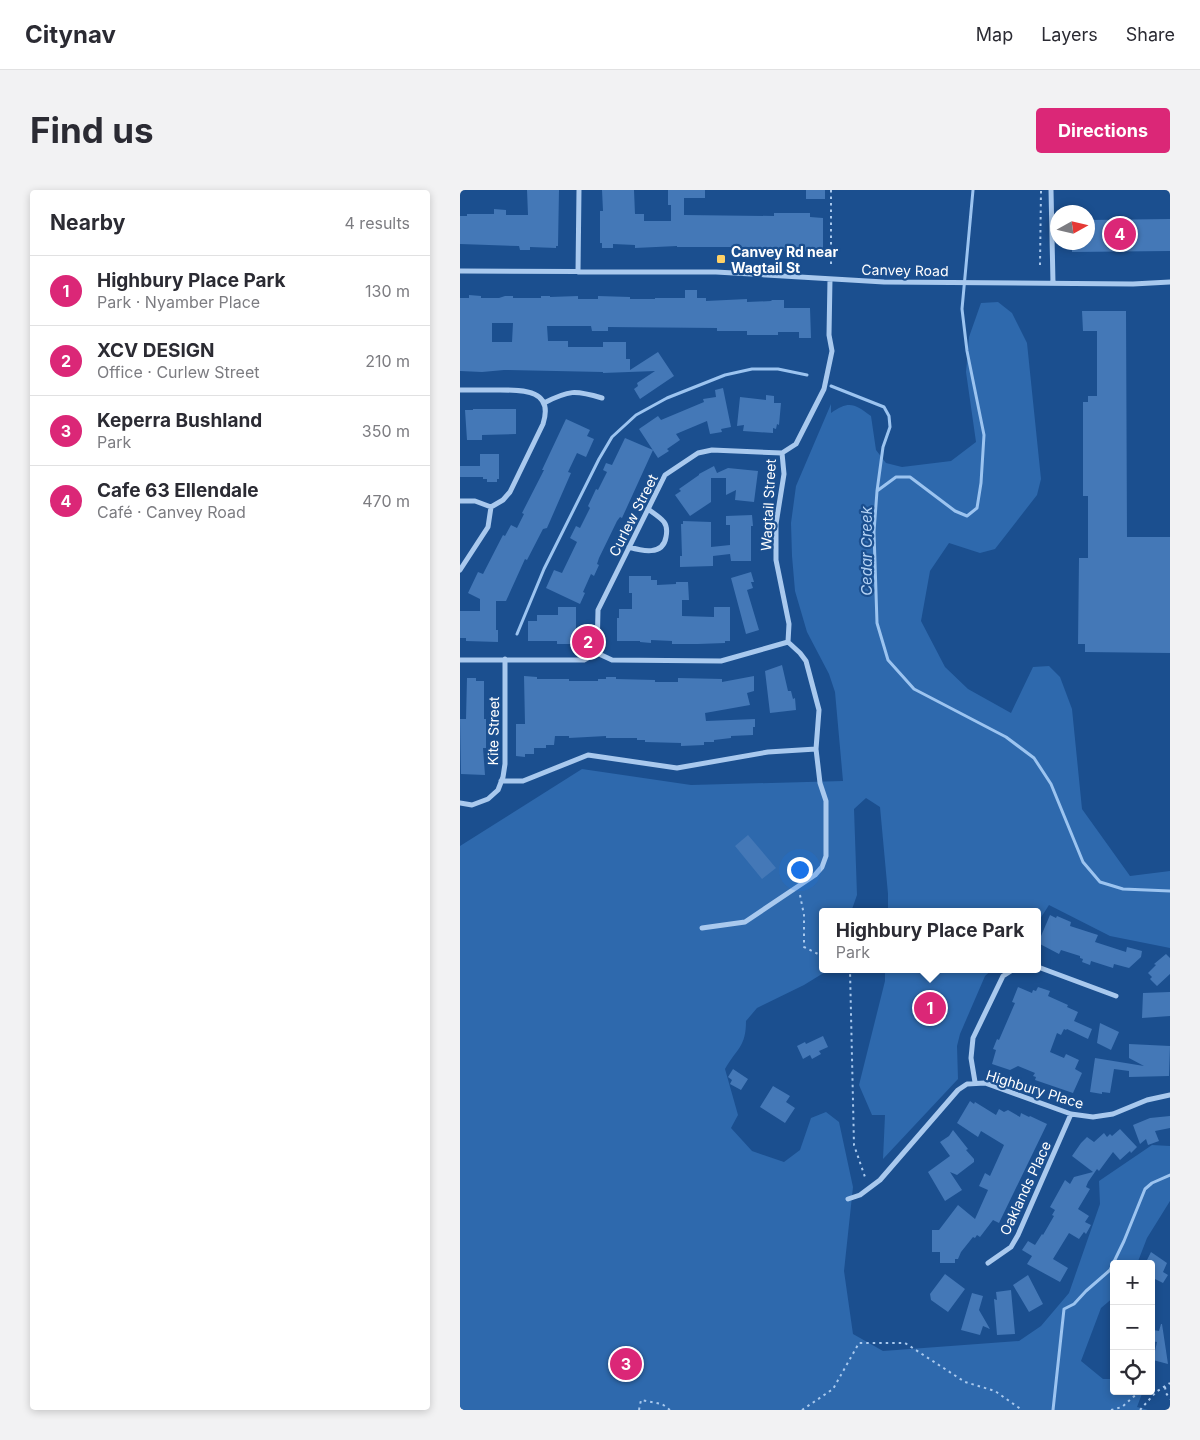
<!DOCTYPE html>
<meta charset="utf-8">
<style>
body{margin:0;font-family:Inter,sans-serif;background:#f2f2f3;color:#2b2b33}
.controls{position:absolute;right:15px;bottom:15px;display:grid;overflow:hidden;border-radius:5px;box-shadow:0 2px 8px #0003}
.controls button{width:45px;height:45px;display:grid;place-items:center;padding:0;border:0;border-bottom:1px solid #e1e1e2;background:#fff;color:#2b2b33;font:25px sans-serif}
.compass{position:absolute;left:590px;top:15px;width:45px;height:45px;border-radius:50%;background:#fff;box-shadow:0 2px 8px #0003;rotate:82deg}
.you{position:absolute;left:339px;top:679px;width:18px;height:18px;margin:-12px;border:4px solid #fff;border-radius:50%;background:#1a73e8;box-shadow:0 0 0 8px #1a73e833}
.badge{display:grid;place-items:center;width:32px;height:32px;border-radius:50%;background:#db2777;color:#fff;font-size:16px;font-weight:700}
.pin{position:absolute;translate:-50% -50%;border:2px solid #fff;box-shadow:0 1px 5px #0006}
.popup{position:absolute;left:359px;top:718px;width:222px;height:65px;box-sizing:border-box;display:grid;place-content:center;border-radius:5px;background:#fff;filter:drop-shadow(0 1px 4px #0005);font-size:16px;white-space:nowrap;color:#7c7c81}
.popup b{font-size:19px;color:#2b2b33}
.popup::after{content:'';position:absolute;left:50%;top:100%;margin-left:-10px;border:10px solid transparent;border-top-color:#fff}
.list{margin:0;padding:0;list-style:none}
h2{display:flex;justify-content:space-between;align-items:center;height:65px;margin:0;padding:0 20px;font-size:21px}
h2 small{font-size:16px;font-weight:400;color:#7c7c81}
.list li{display:grid;grid-template-columns:32px 1fr auto;gap:15px;align-items:center;box-sizing:border-box;height:70px;padding:0 20px;border-top:1px solid #e1e1e2}
.list b{display:block;font-size:19px;white-space:nowrap}
.list p{margin:0;font-size:16px;white-space:nowrap;color:#7c7c81}
.list em{font-size:16px;font-style:normal;color:#7c7c81}
.icon{flex:none;width:28px;height:28px;fill:none;stroke:currentColor;stroke-width:2;stroke-linecap:round;stroke-linejoin:round}
.map{position:relative;flex:none;width:710px;height:1220px;overflow:hidden;border-radius:5px}
header{display:flex;align-items:center;gap:30px;box-sizing:border-box;height:70px;padding:0 25px;background:#fff;border-bottom:1px solid #e1e1e2}
header strong{font-size:24px}
nav{display:flex;gap:28px;margin-inline-start:auto;font-size:18px}
.intro{display:flex;align-items:center;justify-content:space-between;box-sizing:border-box;height:120px;padding:0 30px}
h1{margin:0;font-size:35px}
.button{padding:12px 22px;border-radius:5px;background:#db2777;color:#fff;font-size:18px;font-weight:700}
main{display:flex;gap:30px;padding:0 30px}
aside{flex:1;background:#fff;border-radius:5px;box-shadow:0 2px 8px #0003}
.map>svg:first-child{display:block}
.green{fill:#2e69ad}
.lines{fill:none;stroke-linecap:round;stroke-linejoin:round}
.stream{stroke:#9cc4f0;stroke-width:3}
.building{fill:#4478b7;fill-rule:evenodd}
.path{stroke:#a9c9ee;stroke-width:2;stroke-dasharray:2.5 4;stroke-linecap:butt}
.street{stroke:#a9c9ee;stroke-width:5}
.poi-dot{fill:#ffd166;stroke:#1b4f8f;stroke-width:2}
.labels{text-anchor:middle;dominant-baseline:central;stroke-width:4.5;stroke-linejoin:round;paint-order:stroke}
.poi-label{font-size:14px;font-weight:bold;fill:#fff;stroke:#1b4f8f;text-anchor:start}
.street-label{font-size:14px;fill:#fff;stroke:#1b4f8f}
.water-label{font-size:15px;font-style:italic;fill:#b5d3f5;stroke:#1b4f8f}
</style>
<header>
<strong>Citynav</strong>
<nav><a>Map</a><a>Layers</a><a>Share</a></nav>
</header>
<div class="intro"><h1>Find us</h1><a class="button">Directions</a></div>
<main>
<aside>
<h2>Nearby<small>4 results</small></h2>
<ul class="list">
<li><span class="badge">1</span><div><b>Highbury Place Park</b><p>Park · Nyamber Place</p></div><em>130 m</em></li>
<li><span class="badge">2</span><div><b>XCV DESIGN</b><p>Office · Curlew Street</p></div><em>210 m</em></li>
<li><span class="badge">3</span><div><b>Keperra Bushland</b><p>Park</p></div><em>350 m</em></li>
<li><span class="badge">4</span><div><b>Cafe 63 Ellendale</b><p>Café · Canvey Road</p></div><em>470 m</em></li>
</ul>
</aside>
<div class="map">
<svg width="710" height="1220" viewBox="0 0 710 1220">
<rect width="100%" height="100%" fill="#1b4f8f"/>
<path class="green" d="M538 112 552 123 567 153 581 289 577 305 535 359 520 363 489 353 470 381 461 431 485 477 508 499 551 523 573 477 589 476 600 487 612 519 622 619 670 686 710 681V758L650 746 589 715 578 732V722H428V704L420 617 406 608 394 619 397 705 391 722H362V779H370L344 795 297 818 286 831C286 857 277 858 265 879L278 925 271 938 292 961 324 972 340 960 351 928 366 922 379 932 393 997 384 1081 393 1144 423 1161 559 1151 581 1136 609 1103 640 1014 639 991 692 955 710 956V1011L687 1048 677 1074H654V1107L641 1118 621 1171 643 1189H654V1201H683L677 1217 688 1220H0V656L122 579 231 595 383 591 375 502 369 484 347 442 335 401 332 366 331 333 336 296 371 214V223C389 210 395 214 411 226L416 260 426 273 442 277 491 271 516 252 506 182 509 147 521 113Z
M425 779H533L525 786 500 844 497 856 498 889 423 969 425 925H412L399 895 425 791Z"/>
<g class="lines">
<path class="stream" d="M513 0 502 119 507 161 524 245 521 293 517 318 507 326 495 321 450 287H436L417 301 414 342 417 433 428 470 454 499 546 547 574 568 591 594 623 672 640 692 663 699 710 701
M371 196 424 217 429 226 430 237 423 257 417 301
M57 444 84 379 139 269 152 247 176 225 207 208 265 185 292 179H318L347 185
M593 1220 604 1119 614 1114 626 1101 650 1080 664 1051 685 999 692 993 710 985"/>
</g>
<path class="building" d="M67 0H99L98 56H96V58L70 57V60H60L59 56 0 54V26H7V24H34V19L46 20V25H68Z
M142 0H174L175 24H184V31H211V15H208V0H245V8H224V25L314 26V23H350V27L363 28V61H360V64H347V61H321L320 59H294V57H217V56L175 58V55L153 54V58H142V53H140V21H143Z
M346 0H365V9H346Z
M710 29V61L612 62V52H628V30Z
M225 100H237V108H246V111L287 109V112L311 111 312 110H324V118H350L351 148H339V142H318V145H287V141H257V138L148 137V141H132L131 136H87L88 151H108V157H143V152H166V169H170V180L198 162 214 186 180 209 174 199 178 196 177 193 195 181 143 183V182L44 180 22 182 0 181V108H9V105L21 106V108H39L45 106H53V108H81V106H90V107L118 106V109H138V106L170 107V109H195V108H225ZM32 133H53L52 152H32Z
M622 121H666L667 347H710V463L625 462V454H618L619 368H628V306H623V212H628V206H637V141H623Z
M263 198 271 237 261 239 262 242 250 244 247 231 216 244 220 250 207 259 209 261 198 268 179 239 198 226 201 230 244 212 243 209 256 207 255 200Z
M306 205 314 206V213H321L319 235 317 234 316 239 313 238V243L283 241 284 235 277 236 280 207 306 210Z
M13 219H56V244L22 245V250H7L5 220H13Z
M106 229 130 240 127 246 134 249 126 267 117 263 108 282 111 283 87 338 83 339 67 370 65 369 46 411H36V440H38V452L6 451V448H0V421H20V409L8 403 18 382 23 384 43 345 45 346 51 335 57 338 64 324 62 323 84 280H82Z
M165 248 193 260 162 328 160 327 157 331 139 368 137 374 139 375 134 386 131 384 123 402 125 403 120 414 86 398 94 380 102 383 117 352 110 348 116 336 120 338 130 318 128 316 136 299 138 300 147 282 143 280 146 273 152 275Z
M20 264H39V289H37V292H27V289H23V287H0V276H20Z
M254 276 257 283 268 278 298 281 294 312 275 310 276 300 266 305V288H251V312L230 326 215 305 221 301 219 299 239 285V284Z
M292 325 293 336H291V371H271L270 364 253 366V376L220 377V366H222L221 334H223V331L251 332V357L270 355V335H266V326Z
M291 382 294 392H291L293 398 287 400 299 440 286 444 271 388Z
M169 386H191V390H197V395L216 394V392H228L229 410H222V426L254 427V417H270V451H265V453L238 454H212V451L191 450V453L180 452V451H157V428H159V419H172V403H169Z
M98 417H116V454H97V451H68V431H77V425H98Z
M322 475 328 501H331L333 509 335 508 336 520 310 523 305 481Z
M64 486 77 487V489H109V491H138V489H146V487H156V489L195 490V492H218V488L262 489V492L294 486V501L287 503 290 515 245 523 246 531 295 529V537H293V545L271 546V548L254 550V552H244V555L221 556V553L185 552V550H177V548H146V546L109 548V546H95L94 555H86V558H74V564H65V567L56 566V534H65Z
M7 488H16V491H24V529H26V558H23L25 585 1 584 0 529H6Z
M288 645 316 678 302 689 275 656Z
M590 725 596 728 597 726 611 732 610 736 638 745 635 752 666 762 667 757 682 761 681 767 669 778 654 774 653 778 631 771 630 775 622 772 623 769 620 768V766L601 760 599 764 578 753Z
M706 764 710 768V784L697 796 690 789 692 787 688 783 696 775 694 774Z
M558 797 572 803 573 800 576 801 578 797 590 801 588 806 608 815 607 817 618 822 614 831 632 839 628 849 607 839 606 840 604 839 601 845 597 843 590 862 604 868 606 864 619 870 615 879 622 883 613 903 575 890 576 887 573 886 575 883 558 876 550 880 532 874 536 860 533 859 537 849 539 850 555 813 552 812Z
M710 802V826L682 828 683 803Z
M640 833 659 842 651 860 637 853Z
M363 846 368 857 359 861 361 864 352 869 350 865 343 869 337 856 345 852 346 854Z
M669 854 710 856 709 886 669 887V881L654 879 650 903 642 902V904L630 902 635 868 684 876 669 868Z
M273 879 288 889 281 900 270 894 272 890 268 887Z
M313 896 330 906 326 912 335 918 325 933 300 917Z
M510 911 514 914 515 912 536 925 539 919 544 922 548 920 560 927 561 923 569 927 570 926 587 934 539 1033 533 1030 520 1047 517 1045 515 1048 513 1047 501 1062 498 1069H495V1073H480V1062H472V1040H479L498 1015 515 1029 528 1000 519 996 525 983 530 986 544 955 521 941 518 947 497 933Z
M710 926V938L695 941 699 951 688 955 686 949 680 954 673 935 690 928Z
M660 939 677 957 671 963 670 961 660 970 653 962 639 981 637 979 628 992 626 997 630 999 618 1019 629 1026 625 1032 631 1035 626 1044 624 1042 619 1049 609 1043 593 1069 608 1078 600 1092 567 1074 572 1066 562 1060 568 1051 575 1055 582 1044 583 1045 594 1026 592 1025 595 1020 590 1017 605 990 610 994 614 987 633 982 612 966 621 953 627 947 634 952 644 943 647 947 650 944 652 946Z
M493 940 508 959 506 960 514 969V972L497 985 490 982 502 1000 485 1011 468 982 490 966 480 952 489 946Z
M691 1062 707 1073 703 1082 708 1085 703 1093 691 1087V1074H685Z
M485 1084 505 1099 488 1122 471 1110 470 1104Z
M568 1085 583 1114 569 1122 553 1095Z
M551 1100 555 1144 537 1145 534 1109 537 1110 536 1102Z
M512 1103 523 1106 519 1120 530 1139 523 1136 520 1145 501 1140Z
M701 1134H702L708 1174 693 1170 697 1152 691 1151 693 1140 699 1141Z"/>
<g class="lines">
<path class="path" d="M371 0V77
M580 75 581 0
M340 705 344 725V757L362 766
M388 779 390 780 394 955 406 990
M705 1197 706 1203 710 1209
M691 1201 696 1202
M179 1220 181 1210 202 1214 210 1220
M342 1220 373 1199 399 1153H445L505 1192 535 1201 562 1220
M651 1220 662 1217 680 1201
M680 1220 696 1202 710 1193"/>
<path class="street" d="M591 0 593 93
M0 81 256 82 424 92 673 94 710 92
M118 82 119 0
M0 200C13 200 26 200 40 200 64 200 94 200 83 234L50 302 43 310 31 317 28 337 0 380
M84 213C109 200 115 200 142 208
M0 311H15L31 317
M169 357C182 361 203 366 206 347 207 342 207 336 204 332 200 327 193 323 188 319
M137 463 138 420 205 285 238 263 252 260 322 263
M0 470H124L137 463 152 470 261 471 328 452
M41 591H63L128 565 217 578 308 562 356 559
M0 613 12 615 28 609 38 600 43 587 45 574V469
M242 738 285 732 355 685 362 677 366 666V611L360 593 356 559 359 520 346 471 340 463 328 452 329 434 316 370V334L324 284 322 263 336 254 364 199 372 161 369 145 370 89
M578 777 656 806
M515 892 511 868 513 848 543 786 554 779
M388 1009 400 1005 420 990 498 900 507 894 525 893 611 924 633 927 653 924 687 910 710 905
M528 1073 551 1057 558 1045 611 924"/>
</g>
<rect class="poi-dot" x="256" y="64" width="10" height="10" rx="2.5"/>
<g class="labels">
<g class="poi-label">
<text x="271" y="61">Canvey Rd near<tspan x="271" dy="16">Wagtail St</tspan></text>
</g>
<g class="street-label">
<text transform="translate(445 80) rotate(1)">Canvey Road</text>
<text transform="translate(308 315) rotate(-87)">Wagtail Street</text>
<text transform="translate(173 325) rotate(-63)">Curlew Street</text>
<text transform="translate(33 541) rotate(-89)">Kite Street</text>
<text transform="translate(575 899) rotate(17)">Highbury Place</text>
<text transform="translate(565 998) rotate(-65)">Oaklands Place</text>
</g>
<g class="water-label">
<text transform="translate(406 361) rotate(-90)">Cedar Creek</text>
</g>
</g>
</svg>
<div class="controls">
<button>+</button>
<button>−</button>
<button><svg class="icon" aria-label="locate" viewBox="0 0 24 24"><circle cx="12" cy="12" r="6"/><path d="M12 2v4M12 18v4M2 12h4M18 12h4"/></svg></button>
</div>
<svg class="compass" viewBox="-18 -18 36 36"><path d="M0-13l5 13h-10z" fill="#e53935"/><path d="M0 13l5-13h-10z" fill="#7c7c81"/></svg>
<div class="you"></div>
<div class="pin badge" style="left:470px;top:818px">1</div>
<div class="popup"><b>Highbury Place Park</b>Park</div>
<div class="pin badge" style="left:128px;top:452px">2</div>
<div class="pin badge" style="left:166px;top:1174px">3</div>
<div class="pin badge" style="left:660px;top:44px">4</div>
</div>
</main>
